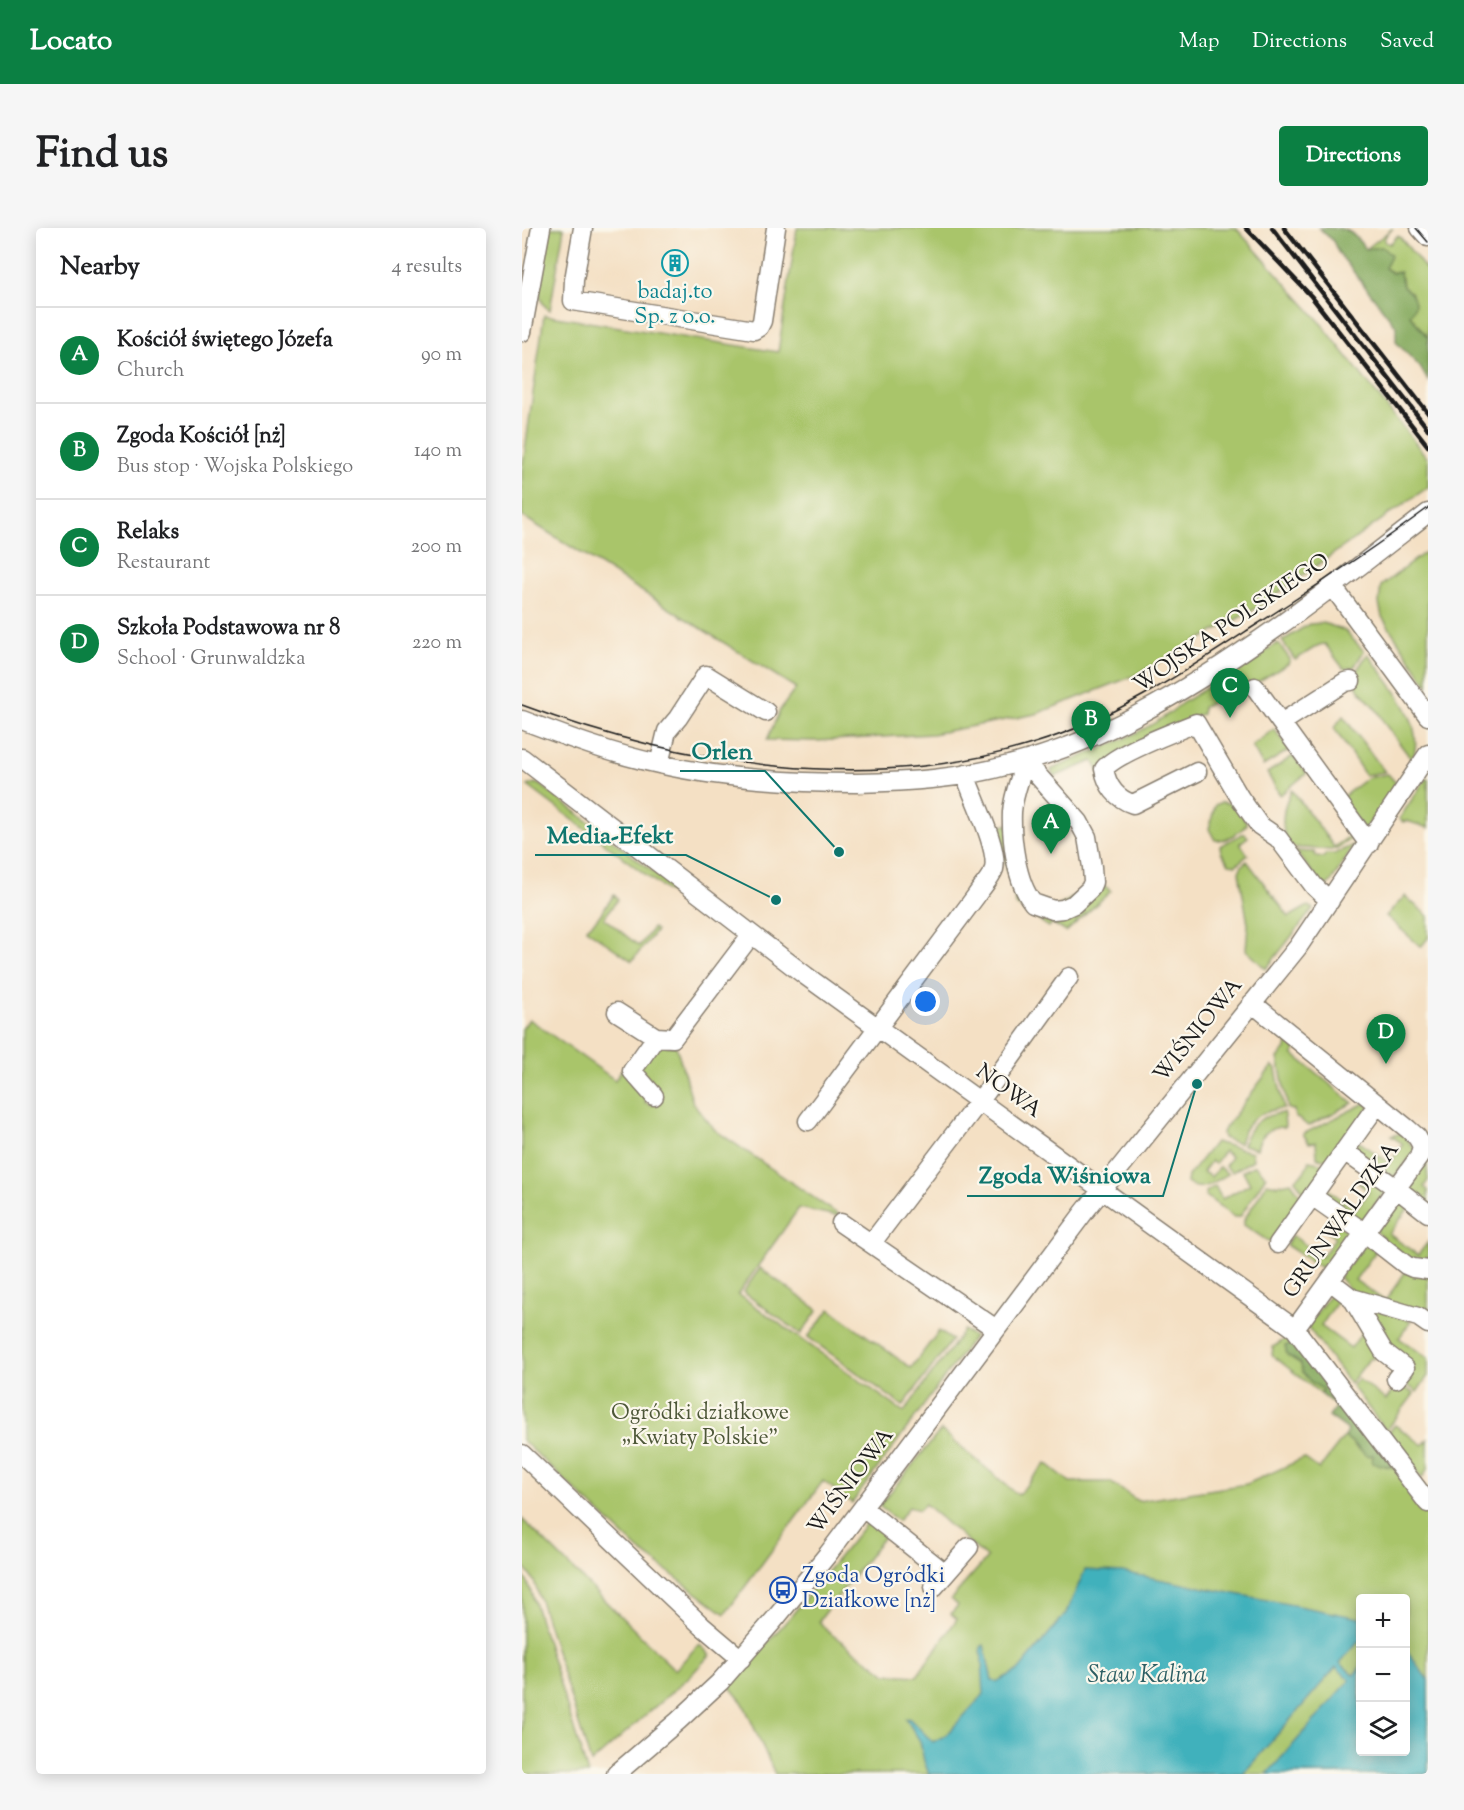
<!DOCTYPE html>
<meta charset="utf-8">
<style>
body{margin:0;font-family:"Sorts Mill Goudy",serif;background:#f6f6f6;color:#202124}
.controls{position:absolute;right:18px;bottom:18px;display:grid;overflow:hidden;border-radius:6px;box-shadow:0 3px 15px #0003}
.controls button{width:54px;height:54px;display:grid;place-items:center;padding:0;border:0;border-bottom:2px solid #e0e0e0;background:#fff;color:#202124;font:30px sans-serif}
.you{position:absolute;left:404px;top:774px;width:21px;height:21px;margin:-15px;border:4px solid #fff;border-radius:50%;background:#1a73e8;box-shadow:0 0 0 9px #1a73e833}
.badge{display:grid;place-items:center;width:39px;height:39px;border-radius:50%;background:#0b8043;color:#fff;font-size:20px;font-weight:700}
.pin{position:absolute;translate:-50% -50px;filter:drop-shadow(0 2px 3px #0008)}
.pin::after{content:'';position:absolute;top:32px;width:21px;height:18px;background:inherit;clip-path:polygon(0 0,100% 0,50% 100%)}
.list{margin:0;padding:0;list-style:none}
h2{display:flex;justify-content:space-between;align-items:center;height:78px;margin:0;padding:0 24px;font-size:26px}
h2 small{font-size:20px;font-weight:400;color:#757577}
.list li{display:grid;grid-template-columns:39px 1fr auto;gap:18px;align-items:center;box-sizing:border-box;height:96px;padding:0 24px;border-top:2px solid #e0e0e0}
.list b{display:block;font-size:22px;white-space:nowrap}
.list p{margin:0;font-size:20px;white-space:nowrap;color:#757577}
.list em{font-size:20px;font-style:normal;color:#757577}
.icon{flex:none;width:33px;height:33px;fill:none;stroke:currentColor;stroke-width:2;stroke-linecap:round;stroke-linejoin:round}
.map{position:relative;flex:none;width:906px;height:1546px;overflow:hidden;border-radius:6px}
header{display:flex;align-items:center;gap:36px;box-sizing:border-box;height:84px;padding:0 30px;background:#0b8043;color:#fff}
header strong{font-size:28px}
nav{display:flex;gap:33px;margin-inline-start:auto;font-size:21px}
.intro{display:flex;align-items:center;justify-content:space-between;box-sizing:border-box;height:144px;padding:0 36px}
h1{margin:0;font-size:42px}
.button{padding:15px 27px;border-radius:6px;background:#0b8043;color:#fff;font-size:21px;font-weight:700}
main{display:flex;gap:36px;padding:0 36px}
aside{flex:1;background:#fff;border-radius:6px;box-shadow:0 3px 15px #0003}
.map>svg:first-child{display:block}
.green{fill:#a9c56b;stroke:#627044;stroke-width:1.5;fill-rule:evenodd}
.forest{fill:#86aa5f;stroke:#51633e;stroke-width:1.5}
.water{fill:#41b1bc;stroke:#2e666c;stroke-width:1.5}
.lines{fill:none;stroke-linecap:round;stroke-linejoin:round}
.minor-casing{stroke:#887e70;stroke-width:21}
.minor{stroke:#fff;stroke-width:18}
.tram{stroke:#1c1c1c;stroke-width:1.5}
.rail{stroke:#1c1c1c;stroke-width:4.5}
.labels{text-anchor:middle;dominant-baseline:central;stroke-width:4.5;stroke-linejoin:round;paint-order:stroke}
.culture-label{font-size:22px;fill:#0d838f;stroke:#fbf7ec}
.street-label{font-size:22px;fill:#1c1c1c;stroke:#fbf7ec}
.park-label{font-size:22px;fill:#4d5738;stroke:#fbf7ec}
.transit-label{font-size:22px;fill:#164399;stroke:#fbf7ec;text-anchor:start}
.water-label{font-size:24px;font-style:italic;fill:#2d5f64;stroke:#fbf7ec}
.leader{fill:none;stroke:#0f766e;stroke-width:2}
.callout-dot{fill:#0f766e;stroke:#fbf7ec;stroke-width:2}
.callout-label{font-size:24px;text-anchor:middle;font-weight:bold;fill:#0f766e;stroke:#fbf7ec;stroke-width:4.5;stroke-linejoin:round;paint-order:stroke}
</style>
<header>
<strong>Locato</strong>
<nav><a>Map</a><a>Directions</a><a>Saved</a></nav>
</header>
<div class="intro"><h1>Find us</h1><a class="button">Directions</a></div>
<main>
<aside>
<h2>Nearby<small>4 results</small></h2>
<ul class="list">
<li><span class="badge">A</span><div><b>Kościół świętego Józefa</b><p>Church</p></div><em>90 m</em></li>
<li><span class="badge">B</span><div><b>Zgoda Kościół [nż]</b><p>Bus stop · Wojska Polskiego</p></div><em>140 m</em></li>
<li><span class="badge">C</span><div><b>Relaks</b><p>Restaurant</p></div><em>200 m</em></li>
<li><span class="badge">D</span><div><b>Szkoła Podstawowa nr 8</b><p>School · Grunwaldzka</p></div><em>220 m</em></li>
</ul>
</aside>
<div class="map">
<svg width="906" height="1546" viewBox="0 0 906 1546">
<rect width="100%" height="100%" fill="#fbf7ec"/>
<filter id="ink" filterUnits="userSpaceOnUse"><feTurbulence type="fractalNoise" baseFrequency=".0167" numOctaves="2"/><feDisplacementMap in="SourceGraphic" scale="12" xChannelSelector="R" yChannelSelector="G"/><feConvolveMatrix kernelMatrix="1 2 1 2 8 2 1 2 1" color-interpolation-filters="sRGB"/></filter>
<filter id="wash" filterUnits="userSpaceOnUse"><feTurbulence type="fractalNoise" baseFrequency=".008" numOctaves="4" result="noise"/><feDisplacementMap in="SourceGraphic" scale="24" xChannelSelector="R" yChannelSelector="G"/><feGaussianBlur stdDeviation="1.35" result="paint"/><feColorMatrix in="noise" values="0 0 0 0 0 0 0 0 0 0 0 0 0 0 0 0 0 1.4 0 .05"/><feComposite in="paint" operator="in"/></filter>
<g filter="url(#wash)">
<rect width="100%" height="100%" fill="#f4e0c4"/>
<path class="green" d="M26 0H42L28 82C6 70 22 20 26 0Z
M275 0H714L794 89 906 231V259L733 381 614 447 514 486 410 506 294 513 245 512 258 482 274 460 0 288V243L22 87 256 124Z
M871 0 863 9V14L868 16 875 8 878 9 906 44V110L888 87 890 65 881 59 880 50 863 40 844 21Z
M906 322V458L860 389 857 375 859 358Z
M801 395 822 402 842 423 832 439 823 441 821 440 803 416 797 417 773 432 760 413 787 396Z
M756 415 768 431 766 436 712 468 706 466 681 479 680 486 598 524 586 560 571 533 532 549 529 542C572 521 623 508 660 475Z
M846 426C866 454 906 496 890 532L862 495C858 478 829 463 833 447 835 440 841 433 846 426Z
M821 488 863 544 843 547 812 500Z
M752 501 767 520 766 523 741 538 730 518Z
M771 528 784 544V546L758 567 745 545Z
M866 546 875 556 843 603 818 571 845 550Z
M904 550 906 551V600L885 593 881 594 877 591Z
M13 555 20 558 164 669 160 674 6 558Z
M770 562 812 619 828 608 830 610 815 620 809 622 768 619C757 603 760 578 770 562Z
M700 574 714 577 725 596C719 604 703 614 693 612L687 601 693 577Z
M487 596 495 658 525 685 577 654 589 663 544 704 530 695 527 699 494 677 475 600Z
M720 606H723L726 609 718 615 726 627 714 637 707 636 699 624 698 618Z
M833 616 809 654 802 659 773 623 792 624 794 628 802 629 803 626H812Z
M725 633 767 689 786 678 791 681 744 741 724 722 726 696 717 644 720 637Z
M92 667 96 671 82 690 117 718 131 700 134 703 110 733 64 701 75 691Z
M883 668 906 688V710L899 719 864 688Z
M7 791 93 852 101 840 126 866 123 874 128 877 135 868 116 843 134 817 154 818 171 875 193 902 320 989 277 980 216 1066 382 1184 442 1102 452 1109 330 1275 301 1253 203 1386 117 1322 0 1212V801Z
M765 813 774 821 771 826 831 875 786 898 780 893 773 889 772 882 766 881 756 830 764 821Z
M750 838 754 841 762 881C740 881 722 893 717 916L701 910 700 904Z
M843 875 848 879 810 932 795 930 794 914 787 915 781 906Z
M762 885 763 899C747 899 738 906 735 921L721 917C726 896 742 886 762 885Z
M880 905 894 923 872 949 828 920 837 914 868 935 881 916 869 908Z
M693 914 730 924 731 932 710 944 703 938 709 929 702 923 693 936 689 933 681 944 689 949 697 939 706 946C693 953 679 966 665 955L666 948Z
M904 932 906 952 902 959 906 962V980L885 959Z
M787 933 807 937 785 968 773 952 782 944Z
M733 937 744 948 718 989H712L684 968V964L693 958 700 971 728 956 721 943Z
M851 952 863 963 841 993 800 971 804 960 834 982 847 964 835 954 840 955Z
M769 954 780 969 748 1014 746 1013 722 997V992L745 955 755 957Z
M877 972 888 978 867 1006 896 1027 906 1014V1039L892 1037 855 1005V999Z
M817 997 831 1007 806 1041H801L764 1017 770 1007 800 1029 813 1010 803 1002H808Z
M843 1016 854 1023 833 1052 863 1073 884 1043 906 1046V1081L895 1085 831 1066 817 1049Z
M238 1040 296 1082 279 1106 221 1064Z
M809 1065 817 1071 799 1098 829 1120 844 1099 856 1124 851 1131 848 1130 828 1156 785 1098Z
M308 1081 389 1140 417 1103 430 1112 381 1178 286 1109Z
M856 1082 889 1093 877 1110 906 1130V1148L895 1164 878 1152 849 1092Z
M771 1106 779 1136 788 1153 800 1161 799 1166 750 1127 751 1119Z
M836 1151 864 1172 876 1155 892 1166 864 1203 830 1158Z
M873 1197 901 1217 906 1211V1241L900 1250 866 1205Z
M419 1202 496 1267 524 1235 548 1254H588L616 1273 725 1256 782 1230 797 1241 822 1209 829 1212 835 1221 851 1227 873 1240 906 1285V1546H253L221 1475 207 1458 269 1388 347 1292 364 1306 297 1393 305 1403 365 1446 395 1448 435 1391 429 1386 436 1377 429 1371 465 1330 403 1276 397 1282 387 1279 376 1293 357 1278ZM838 1370H884V1524H838Z
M0 1291 153 1442 177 1416 188 1427 168 1448 69 1535 12 1353 0 1337Z
M0 1346 6 1354 66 1546H0Z"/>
<path class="forest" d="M797 0C828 0 826 0 844 21L860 19 869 27 863 40 870 45 878 44 881 59C893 67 897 76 888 87L906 110V153L898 139 874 114V98L816 24 811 13Z
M773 1114 873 1240 850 1235 851 1227 845 1228C837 1222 831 1213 822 1209L826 1202 807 1188 814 1178 799 1166 800 1161 788 1153 780 1144 779 1136 765 1127 763 1118Z"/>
<path class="water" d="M563 1342 600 1344 838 1390V1411L818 1435 832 1447 838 1439V1524H884V1421L906 1452V1546H745L828 1452 814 1439 721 1546H407L402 1533 398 1513 384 1491 387 1490 411 1514 424 1507 462 1466 459 1419 462 1417 470 1452 474 1454 497 1442 544 1385Z"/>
</g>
<g filter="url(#ink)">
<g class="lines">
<defs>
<path id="minor" d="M61 0 52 52 51 73 232 102 237 99 240 93 254 0
M898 0 906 9
M0 104 19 0
M811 359 906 488
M733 459 847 616
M0 492C45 509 90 526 137 536 202 551 268 555 335 555 386 554 438 551 487 537 532 526 576 508 617 486 721 431 813 357 906 285
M759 495 823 454 829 453
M0 530 284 748 773 1101 906 1275
M503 533 557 594 565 609 570 639 571 654 568 661 552 676 541 681 531 682 511 675C494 654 489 610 490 584 491 567 499 549 503 533Z
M137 536 145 503 156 490 184 447 244 484
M675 544 611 576C595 571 585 558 582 541 593 526 654 503 674 495L718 570 737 597 756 610 792 658 808 673
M730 775 886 901 895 909 900 918 897 929 773 1101
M95 784 134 809 151 810 229 707
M132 868 110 843 134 809
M286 893 454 668C459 660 469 650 472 641 477 620 450 568 443 546
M822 923 874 960 906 985
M790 968 843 1005 884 1037 891 1040 906 1042
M319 995 474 1101
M355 1008 465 863 547 749
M756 1016 853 880
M808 1053 830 1070 896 1089 906 1096
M830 1070 862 1124 883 1140 874 1151
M0 1226 180 1398 219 1431
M341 1280 423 1345
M412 1359 447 1319
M94 1546 156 1493 198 1454 252 1392 306 1326 563 983 776 719 906 526"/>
</defs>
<use href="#minor" class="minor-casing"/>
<use href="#minor" class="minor"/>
<path class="tram" d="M894 0 906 14
M0 477C159 537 348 567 513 515 591 491 659 446 726 402 787 363 848 323 906 280"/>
<path class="rail" d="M724 0 789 68 906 218
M750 0 906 201
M762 0 906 185"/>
</g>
</g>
<defs>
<symbol id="building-ring" viewBox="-11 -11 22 22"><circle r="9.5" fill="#fbf7ec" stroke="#0f9aa8" stroke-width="1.5"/><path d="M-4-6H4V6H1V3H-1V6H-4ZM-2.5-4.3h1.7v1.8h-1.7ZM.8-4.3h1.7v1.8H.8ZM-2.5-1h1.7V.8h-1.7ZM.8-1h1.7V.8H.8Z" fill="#0f9aa8"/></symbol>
<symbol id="bus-ring" viewBox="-11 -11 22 22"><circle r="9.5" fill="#fbf7ec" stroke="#1a4fb4" stroke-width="1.5"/><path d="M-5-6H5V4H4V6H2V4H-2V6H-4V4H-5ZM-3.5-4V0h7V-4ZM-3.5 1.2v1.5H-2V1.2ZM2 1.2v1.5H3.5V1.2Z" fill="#1a4fb4"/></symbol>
</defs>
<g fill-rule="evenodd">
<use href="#building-ring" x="138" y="20" width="30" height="30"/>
<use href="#bus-ring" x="246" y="1347" width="30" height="30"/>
</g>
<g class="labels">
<g class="culture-label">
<text x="153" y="65">badaj.to<tspan x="153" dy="25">Sp. z o.o.</tspan></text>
</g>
<g class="street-label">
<text transform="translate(710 396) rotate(-34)">WOJSKA POLSKIEGO</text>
<text transform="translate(677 803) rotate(-51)">WIŚNIOWA</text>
<text transform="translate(486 864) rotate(36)">NOWA</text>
<text transform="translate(820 993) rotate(-55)">GRUNWALDZKA</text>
<text transform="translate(330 1254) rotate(-53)">WIŚNIOWA</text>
</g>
<g class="park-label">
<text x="178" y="1186">Ogródki działkowe<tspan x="178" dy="25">„Kwiaty Polskie”</tspan></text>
</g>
<g class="transit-label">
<text x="280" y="1349">Zgoda Ogródki<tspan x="280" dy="25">Działkowe [nż]</tspan></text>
</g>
<g class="water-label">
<text x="625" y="1448">Staw Kalina</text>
</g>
</g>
<path class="leader" d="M317 624L243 543H158M254 672L164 627H13M675 856L641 968H445"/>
<g class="callout-dot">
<circle cx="317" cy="624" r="6"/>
<circle cx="254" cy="672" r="6"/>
<circle cx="675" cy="856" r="6"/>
</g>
<g class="callout-label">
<text x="200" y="531">Orlen</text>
<text x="88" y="615">Media-Efekt</text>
<text x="543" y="955">Zgoda Wiśniowa</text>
</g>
</svg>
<div class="controls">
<button>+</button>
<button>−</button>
<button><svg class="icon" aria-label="layers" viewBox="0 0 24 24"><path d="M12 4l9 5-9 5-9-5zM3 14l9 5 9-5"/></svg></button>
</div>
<div class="you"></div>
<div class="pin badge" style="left:529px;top:626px">A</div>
<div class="pin badge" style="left:569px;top:523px">B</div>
<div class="pin badge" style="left:708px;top:490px">C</div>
<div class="pin badge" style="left:864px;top:836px">D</div>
</div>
</main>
